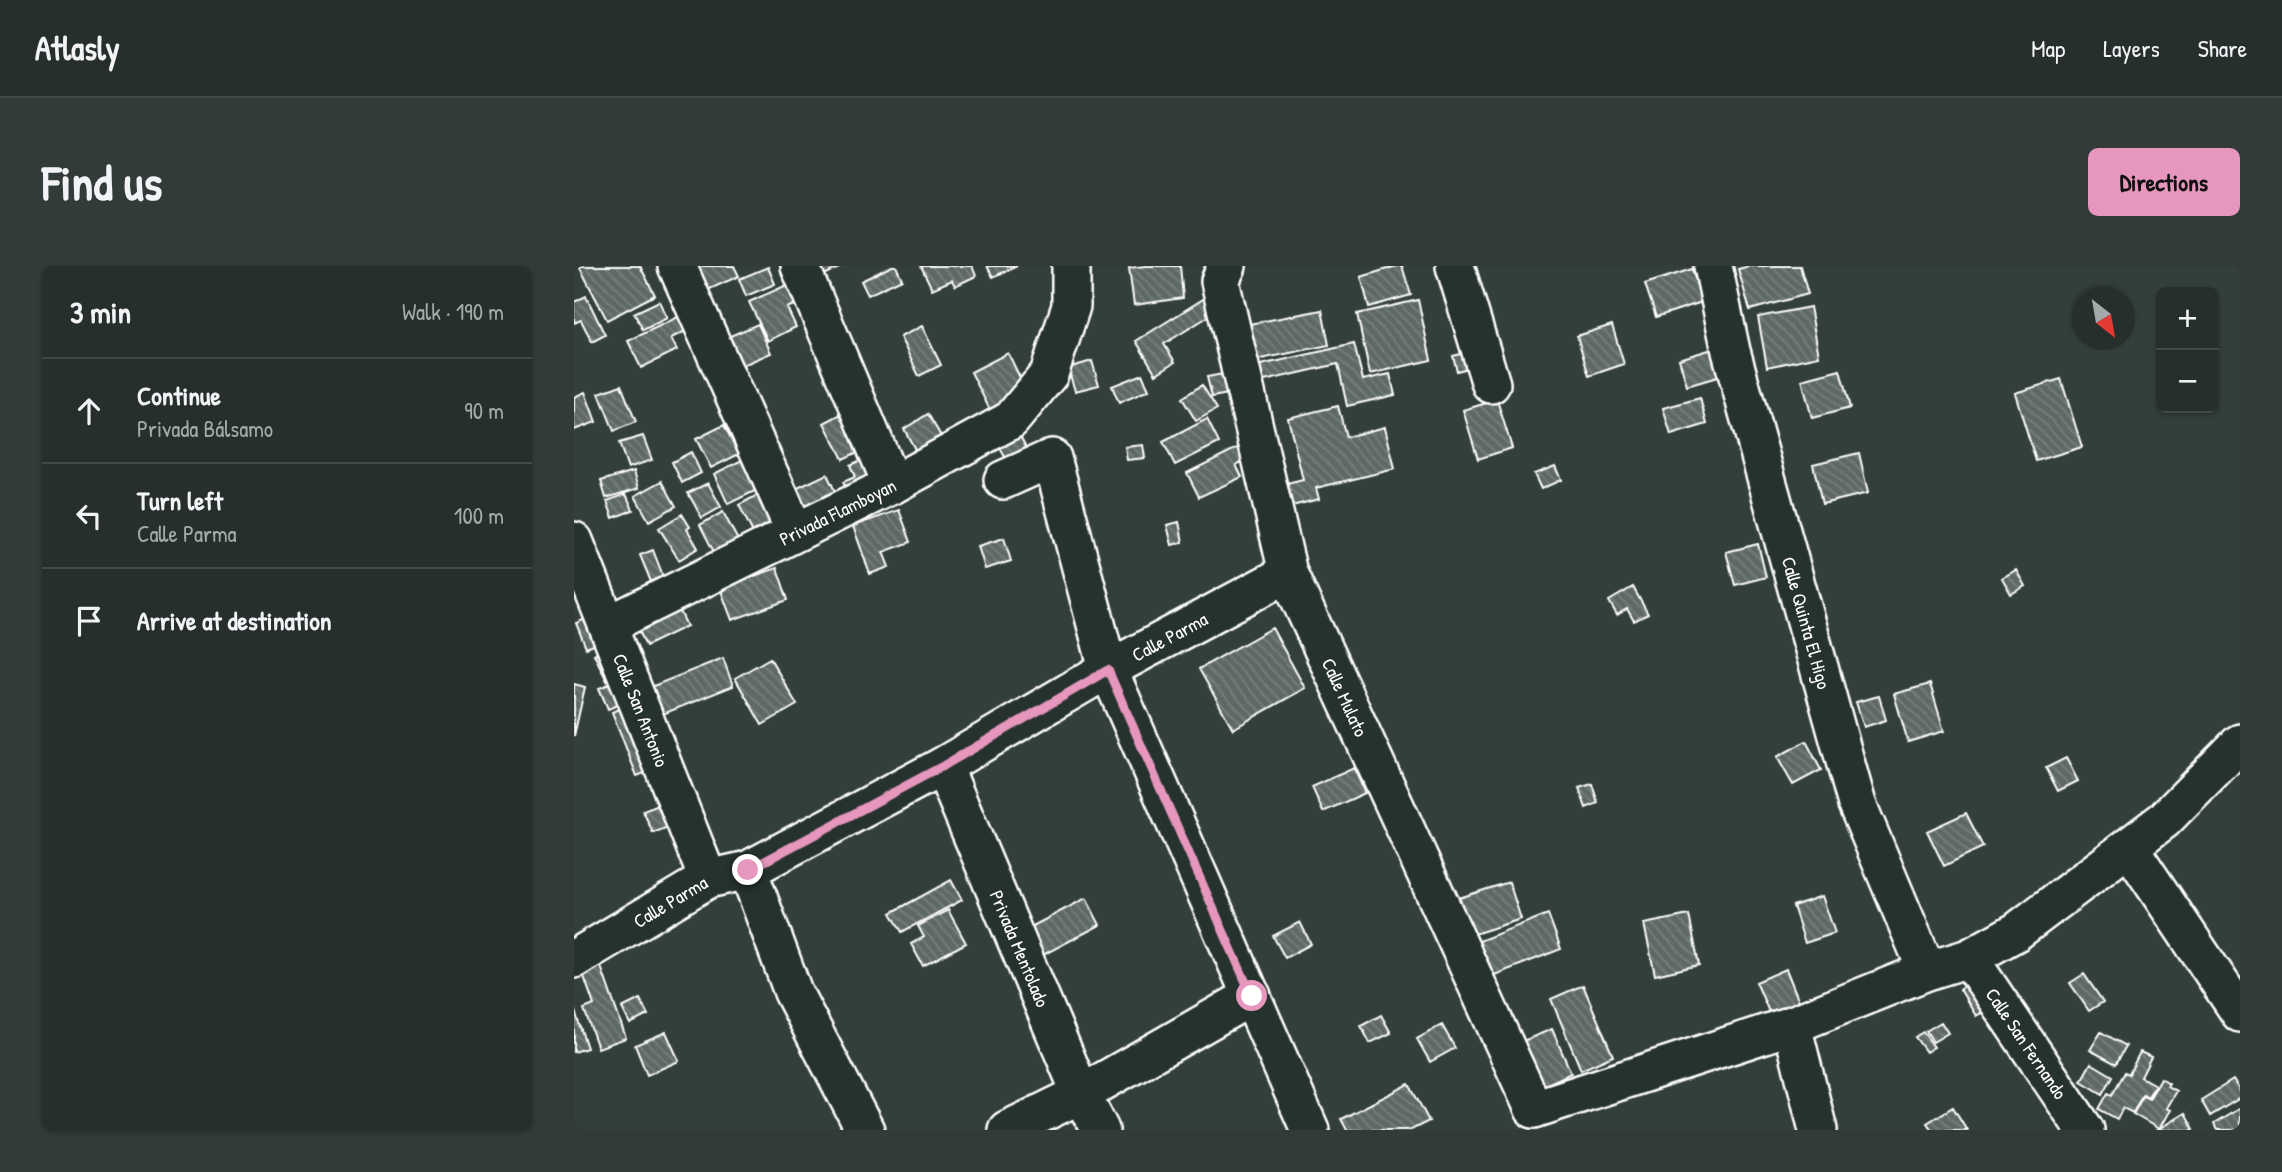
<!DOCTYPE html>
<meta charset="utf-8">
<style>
body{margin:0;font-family:"Patrick Hand",sans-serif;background:#323b38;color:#f1f3f6}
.controls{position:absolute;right:21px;top:21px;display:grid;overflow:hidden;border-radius:10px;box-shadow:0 2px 5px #0004}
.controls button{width:63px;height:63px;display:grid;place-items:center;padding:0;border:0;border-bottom:2px solid #424a48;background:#262f2c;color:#f1f3f6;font:35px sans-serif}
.compass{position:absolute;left:1498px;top:21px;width:63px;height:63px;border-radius:50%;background:#262f2c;box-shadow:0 2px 5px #0004;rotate:149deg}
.stop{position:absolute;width:21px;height:21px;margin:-16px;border:5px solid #e797bd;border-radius:50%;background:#fff}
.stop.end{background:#e797bd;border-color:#fff;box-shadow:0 2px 7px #0008}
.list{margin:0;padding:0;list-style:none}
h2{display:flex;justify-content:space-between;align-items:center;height:91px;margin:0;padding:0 28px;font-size:30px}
h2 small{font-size:23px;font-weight:400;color:#a4a9a9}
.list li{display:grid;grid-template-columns:46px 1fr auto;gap:21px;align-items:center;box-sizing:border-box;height:105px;padding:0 28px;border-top:2px solid #424a48}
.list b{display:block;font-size:26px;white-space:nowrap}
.list p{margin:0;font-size:23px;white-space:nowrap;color:#a4a9a9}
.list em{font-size:23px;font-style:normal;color:#a4a9a9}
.icon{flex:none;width:38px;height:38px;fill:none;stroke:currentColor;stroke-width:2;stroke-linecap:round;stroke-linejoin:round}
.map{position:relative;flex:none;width:1666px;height:864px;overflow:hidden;border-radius:10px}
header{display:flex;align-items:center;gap:42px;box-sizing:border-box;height:98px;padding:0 35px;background:#262f2c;border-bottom:2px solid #424a48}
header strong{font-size:33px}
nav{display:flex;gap:38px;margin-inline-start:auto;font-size:24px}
.intro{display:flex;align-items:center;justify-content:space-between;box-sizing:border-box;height:168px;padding:0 42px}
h1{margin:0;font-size:49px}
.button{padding:18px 32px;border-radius:10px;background:#e797bd;color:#111;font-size:24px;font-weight:700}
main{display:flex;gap:42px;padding:0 42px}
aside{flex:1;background:#262f2c;border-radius:10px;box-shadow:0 2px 5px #0004}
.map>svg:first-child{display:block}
.building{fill:url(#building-back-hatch);stroke:#fff;stroke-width:2}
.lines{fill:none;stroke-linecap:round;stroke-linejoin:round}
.minor-casing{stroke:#fff;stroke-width:42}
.minor{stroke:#26332d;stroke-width:37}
.route{stroke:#e797bd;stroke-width:9}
.labels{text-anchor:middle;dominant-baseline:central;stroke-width:7;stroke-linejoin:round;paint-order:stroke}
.street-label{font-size:19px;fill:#fff;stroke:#26332d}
</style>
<header>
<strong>Atlasly</strong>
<nav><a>Map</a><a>Layers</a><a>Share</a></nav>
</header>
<div class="intro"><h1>Find us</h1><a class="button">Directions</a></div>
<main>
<aside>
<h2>3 min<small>Walk · 190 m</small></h2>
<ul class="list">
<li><svg class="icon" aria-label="ahead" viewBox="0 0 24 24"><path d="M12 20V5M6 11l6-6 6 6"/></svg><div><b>Continue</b><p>Privada Bálsamo</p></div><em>90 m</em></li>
<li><svg class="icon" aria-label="left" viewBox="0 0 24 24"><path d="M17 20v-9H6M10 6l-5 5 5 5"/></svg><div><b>Turn left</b><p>Calle Parma</p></div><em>100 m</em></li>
<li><svg class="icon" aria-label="arrive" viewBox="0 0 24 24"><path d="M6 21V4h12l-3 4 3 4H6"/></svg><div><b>Arrive at destination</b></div></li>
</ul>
</aside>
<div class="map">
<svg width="1666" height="864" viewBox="0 0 1666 864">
<defs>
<pattern id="building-back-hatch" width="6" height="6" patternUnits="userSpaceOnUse" patternTransform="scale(1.75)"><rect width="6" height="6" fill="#5f6964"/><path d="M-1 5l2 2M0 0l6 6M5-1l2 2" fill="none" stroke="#77807b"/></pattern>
</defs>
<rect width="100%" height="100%" fill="#333f3a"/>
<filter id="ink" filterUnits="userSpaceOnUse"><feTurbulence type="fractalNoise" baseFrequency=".0143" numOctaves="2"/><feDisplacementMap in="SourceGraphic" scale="14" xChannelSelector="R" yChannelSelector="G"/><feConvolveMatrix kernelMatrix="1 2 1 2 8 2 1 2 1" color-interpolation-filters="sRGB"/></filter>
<g filter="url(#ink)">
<path class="building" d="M5 0H66L81 29 33 54Z
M115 0H160L165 10 127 27Z
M236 0H269L242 13Z
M318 0H322L328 13 294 29 287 15Z
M347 0H398L402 10 381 20 378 14 358 23Z
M413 0H443L419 11Z
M571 0H606L609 32 560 39 555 2Z
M823 0H828L837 29 795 41 787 11Z
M1176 0H1226L1234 28 1176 44 1164 3Z
M194 1 201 18 172 30 165 13Z
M1118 3 1128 36 1082 51 1071 18Z
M213 19 222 38 213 42 222 61 194 75 175 36Z
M12 30 31 69 18 76 7 54 0 57V36Z
M631 32 640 47 590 78 601 96 582 108 562 75Z
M844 34 857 94 796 108 783 48Z
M85 35 93 52 69 64 60 47Z
M1236 41 1245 90 1193 101 1184 51Z
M748 44 755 79 682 94 675 58Z
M106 50 112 65 97 72 103 84 67 102 54 75Z
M184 58 197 87 162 102 149 73Z
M1038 59 1050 98 1015 110 1003 70Z
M348 60 367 99 345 110 326 71Z
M780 78 789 114 816 108 821 129 773 140 764 98 686 116 682 100Z
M1142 82 1150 109 1113 120 1105 93Z
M434 87 453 126 416 144 397 106Z
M891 87 894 102 883 105 879 90Z
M518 95 525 119 501 125 494 102Z
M1266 104 1276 142 1238 152 1228 114Z
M568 108 575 124 545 137 538 120Z
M649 108 654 128 638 131 633 111Z
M1487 113 1508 181 1462 195 1441 127Z
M47 119 62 156 40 165 25 127Z
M628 119 643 143 622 155 608 132Z
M11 126 22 156 0 164V131Z
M1126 132 1133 158 1097 169 1089 142Z
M923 134 938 182 904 193 889 144Z
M764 140 772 171 811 161 821 203 742 222 745 233 718 240 713 218 729 214 714 152Z
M267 148 286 185 269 193 250 157Z
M354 148 368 172 343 187 330 163Z
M633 153 645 177 601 199 589 176Z
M150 159 165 188 137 202 122 173Z
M443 164 456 189 436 200 422 175Z
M69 170 78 194 54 202 45 177Z
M569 179 571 192 553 194 551 181Z
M667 180 673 193 662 199 668 211 625 231 613 207Z
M117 186 127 207 108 217 98 196Z
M1285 187 1294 227 1248 238 1239 198Z
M172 192 187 222 154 238 140 208Z
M287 194 297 217 274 227 269 216 281 211 276 199Z
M981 200 987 214 967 223 960 208Z
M60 205 65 222 32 232 27 215Z
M253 208 266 236 227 255 213 227Z
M88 215 102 240 75 255 61 230Z
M134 217 147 241 128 252 114 227Z
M187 227 204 261 182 273 165 239Z
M52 228 59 244 39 252 33 235Z
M325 244 337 276 309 286 315 301 296 308 279 260Z
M149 246 167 280 143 292 126 259Z
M108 248 116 261 113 263 124 282 105 294 85 262Z
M605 256 609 276 598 279 593 259Z
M430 272 437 295 411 303 404 280Z
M1184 278 1192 311 1161 319 1152 286Z
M79 284 94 323 82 328 66 289Z
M203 302 214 334 158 354 146 322Z
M1442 304 1451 320 1437 328 1428 312Z
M1059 321 1074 348 1060 355 1053 343 1043 349 1035 335Z
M103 339 113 360 72 380 62 358Z
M26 347 36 373 12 382 2 357Z
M698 362 731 422 659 463 625 403Z
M39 379 52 405 33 415 20 388Z
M149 392 159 420 89 448 79 420Z
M196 392 223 439 188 459 161 412Z
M53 411 61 432 34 443 25 422Z
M0 418 11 421 0 470Z
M1356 418 1370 465 1334 476 1320 428Z
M1305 430 1312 454 1290 461 1282 436Z
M63 435 89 500 63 510 38 446Z
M1232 475 1247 504 1219 519 1203 491Z
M1492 492 1504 515 1484 525 1472 502Z
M780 502 791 527 749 546 738 521Z
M1018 518 1024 537 1012 542 1005 522Z
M98 534 107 556 79 567 69 545Z
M1392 547 1409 581 1370 600 1353 565Z
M377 614 388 634 328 666 317 647Z
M935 616 947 653 894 670 882 633Z
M1248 630 1261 667 1231 677 1219 640Z
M512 632 526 659 467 690 453 663Z
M374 644 392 677 349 700 337 678 350 671 344 660Z
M974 648 987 683 918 710 905 675Z
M1115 649 1125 699 1081 709 1070 658Z
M726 656 737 678 711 692 699 670Z
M24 692 52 772 24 782 10 743 20 739 6 699Z
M1212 703 1227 740 1198 753 1182 716Z
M1510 708 1529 736 1515 745 1496 717Z
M1397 716 1413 744 1402 750 1386 723Z
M1009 719 1039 790 1007 804 977 733Z
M66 733 74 749 56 758 48 742Z
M0 742 13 782 0 786Z
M807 749 817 767 796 777 787 760Z
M1367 756 1374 767 1359 776 1352 765Z
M868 759 881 782 856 796 843 773Z
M978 763 997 807 969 820 949 775Z
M92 766 105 795 73 809 61 779Z
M1349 766 1360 781 1352 786 1341 771Z
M1527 766 1552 780 1542 798 1516 784Z
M1566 786 1577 791 1567 811 1581 819 1574 831 1569 828 1559 847 1549 842 1543 853 1525 843 1534 827 1538 829 1551 806 1555 808Z
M1517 797 1539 810 1529 828 1507 815Z
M1587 812 1595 817 1593 820 1602 825 1592 842 1596 844 1585 863 1559 848 1569 830 1575 833Z
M1659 814 1666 825V832L1636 850 1627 834Z
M835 818 855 855 837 864H773L767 853Z
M1379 841 1393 864H1358L1353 857Z
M1666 842V864H1643L1640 858Z
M1611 847 1620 863 1618 864H1583Z"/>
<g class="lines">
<defs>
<g id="minor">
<path d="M103 0 221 266"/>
<path d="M226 0 318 219"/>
<path id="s1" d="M653 0 646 15 714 307 960 843"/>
<path d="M881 0 917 118"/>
<path id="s2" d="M1139 0 1157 85 1283 538 1353 705"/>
<path d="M429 214 478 192 534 403 736 864"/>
<path id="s3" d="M0 275 134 613"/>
<path id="s4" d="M34 359 318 219 437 154 475 108 497 40V0"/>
<path id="s5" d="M369 500 507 828 526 864"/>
<path d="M1555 581 1666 747"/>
<path d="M174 604 219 726 291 864"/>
<path id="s6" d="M1395 692 1511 864"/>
<path id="s7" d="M0 693 134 613 174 604 369 500 524 409 714 307"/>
<path d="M1218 759 1244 864"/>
<path d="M960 843 1218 759 1353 705 1395 692 1442 666 1590 554 1666 477"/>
<path d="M433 864 507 828 678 730"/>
</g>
</defs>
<use href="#minor" class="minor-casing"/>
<use href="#minor" class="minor"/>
</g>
</g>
<g class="lines" filter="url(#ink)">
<path class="route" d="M174 604 369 500 534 404 678 730"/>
</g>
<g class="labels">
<g class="street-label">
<text stroke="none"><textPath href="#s4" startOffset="256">Privada Flamboyan</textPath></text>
<text stroke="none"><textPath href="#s2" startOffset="369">Calle Quinta El Higo</textPath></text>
<text stroke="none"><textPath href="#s7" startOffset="679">Calle Parma</textPath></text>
<text stroke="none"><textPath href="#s1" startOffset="453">Calle Mulato</textPath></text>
<text stroke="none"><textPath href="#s3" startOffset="182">Calle San Antonio</textPath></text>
<text stroke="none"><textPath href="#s7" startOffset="112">Calle Parma</textPath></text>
<text stroke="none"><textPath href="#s5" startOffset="198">Privada Mentolado</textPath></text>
<text stroke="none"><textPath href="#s6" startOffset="103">Calle San Fernando</textPath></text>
</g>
</g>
</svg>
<div class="controls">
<button>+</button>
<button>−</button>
</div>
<svg class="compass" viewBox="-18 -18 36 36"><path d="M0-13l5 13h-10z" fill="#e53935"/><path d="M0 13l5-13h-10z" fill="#a4a9a9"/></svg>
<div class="stop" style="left:678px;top:730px"></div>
<div class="stop end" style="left:174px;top:604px"></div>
</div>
</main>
